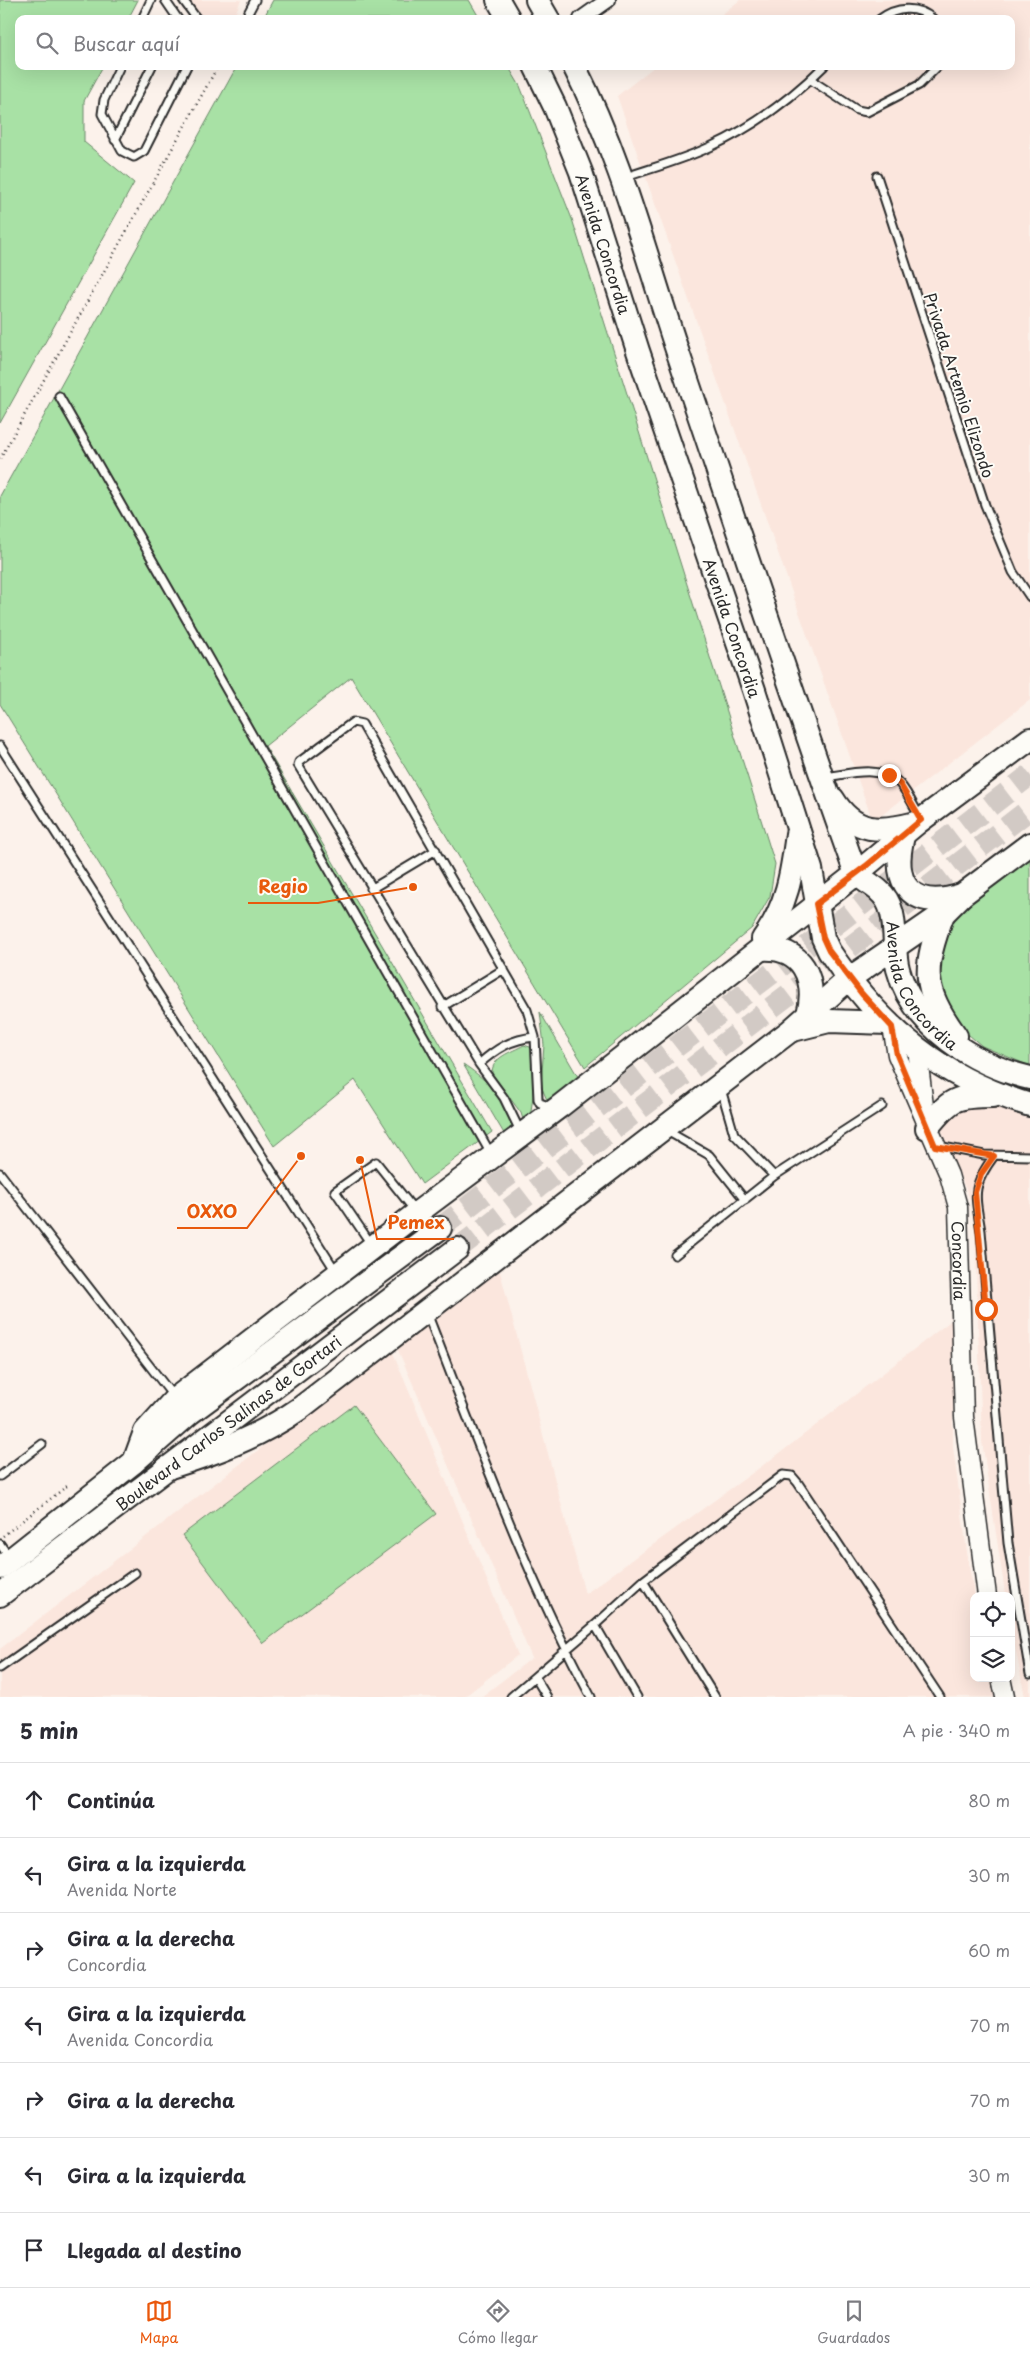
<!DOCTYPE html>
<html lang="es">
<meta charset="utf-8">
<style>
body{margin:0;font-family:"Playpen Sans",sans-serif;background:#f2f2f3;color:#2b2b33}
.controls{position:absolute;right:15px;bottom:15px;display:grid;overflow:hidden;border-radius:10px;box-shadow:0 5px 20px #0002}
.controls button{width:45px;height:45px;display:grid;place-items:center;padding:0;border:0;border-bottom:1px solid #e1e1e2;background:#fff;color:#2b2b33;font:25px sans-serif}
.stop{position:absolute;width:15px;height:15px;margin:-11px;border:4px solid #ea580c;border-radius:50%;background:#fff}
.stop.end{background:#ea580c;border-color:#fff;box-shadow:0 1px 5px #0008}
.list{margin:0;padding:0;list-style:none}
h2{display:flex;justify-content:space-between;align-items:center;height:65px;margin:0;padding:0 20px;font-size:21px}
h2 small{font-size:16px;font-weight:400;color:#7c7c81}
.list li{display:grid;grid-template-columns:32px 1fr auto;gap:15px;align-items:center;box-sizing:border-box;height:75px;padding:0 20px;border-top:1px solid #e1e1e2}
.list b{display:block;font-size:19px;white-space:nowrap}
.list p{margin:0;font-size:16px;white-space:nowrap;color:#7c7c81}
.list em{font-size:16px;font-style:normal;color:#7c7c81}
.icon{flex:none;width:28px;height:28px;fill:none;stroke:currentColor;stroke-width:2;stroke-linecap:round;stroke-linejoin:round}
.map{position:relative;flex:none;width:1030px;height:1697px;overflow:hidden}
.search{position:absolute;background:#fff;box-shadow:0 5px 20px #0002;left:15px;right:15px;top:15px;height:55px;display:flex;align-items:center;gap:12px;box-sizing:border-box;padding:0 18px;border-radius:10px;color:#7c7c81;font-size:19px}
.sheet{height:590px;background:#fff}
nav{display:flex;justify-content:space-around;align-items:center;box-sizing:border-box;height:70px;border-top:1px solid #e1e1e2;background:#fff;font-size:14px;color:#7c7c81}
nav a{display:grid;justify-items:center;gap:2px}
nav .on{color:#ea580c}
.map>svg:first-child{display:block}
.built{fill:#fbe6dd}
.green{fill:#a8e1a5;stroke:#6a8668}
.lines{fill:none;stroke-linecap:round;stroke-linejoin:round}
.primary-tunnel{stroke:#d2cac5;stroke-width:22;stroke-dasharray:22 11;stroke-linecap:butt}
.service-casing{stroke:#2b2b2b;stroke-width:11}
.minor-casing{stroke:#2b2b2b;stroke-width:18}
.tertiary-casing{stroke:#2b2b2b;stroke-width:21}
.primary-casing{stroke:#2b2b2b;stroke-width:26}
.path{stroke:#2b2b2b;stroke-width:2.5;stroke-dasharray:1 4;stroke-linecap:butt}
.service{stroke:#fdfcf7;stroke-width:7}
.minor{stroke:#fdfcf7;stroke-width:14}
.tertiary{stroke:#fdfcf7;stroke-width:18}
.primary{stroke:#fdfcf7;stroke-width:22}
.route{stroke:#ea580c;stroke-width:6}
.labels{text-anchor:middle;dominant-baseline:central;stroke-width:4;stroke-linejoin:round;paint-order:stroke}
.street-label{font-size:16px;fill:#2b2b2b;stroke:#fdfcf7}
.leader{fill:none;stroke:#e8590c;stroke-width:2}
.callout-dot{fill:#e8590c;stroke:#fdfcf7;stroke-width:2}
.callout-label{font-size:18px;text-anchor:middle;font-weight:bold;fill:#e8590c;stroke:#fdfcf7;stroke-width:4;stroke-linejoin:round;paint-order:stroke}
</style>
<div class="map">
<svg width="1030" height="1697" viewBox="0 0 1030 1697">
<rect width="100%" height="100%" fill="#fcf2eb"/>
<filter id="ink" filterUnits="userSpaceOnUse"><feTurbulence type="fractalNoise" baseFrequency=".02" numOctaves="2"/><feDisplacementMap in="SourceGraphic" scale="10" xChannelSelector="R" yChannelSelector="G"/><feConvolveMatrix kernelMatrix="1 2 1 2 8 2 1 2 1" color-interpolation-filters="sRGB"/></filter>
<g filter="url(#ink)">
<path class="built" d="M178 0H241L233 19H191Z
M740 0H1030V700L873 822 617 96 655 66H1011V19H716Z
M966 1099 1030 1112V1697H1025L1011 1626V1596H1005L1004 1586 982 1441 974 1209 936 1117Z
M498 1264 585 1594 784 1450 953 1319V1447L969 1567 975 1596 974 1678H992L996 1697H481L532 1658 395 1343Z
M391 1348 518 1655 464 1697H0V1649Z"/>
<path class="green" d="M0 0H138L128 19H19V66H103L84 101V142L134 183 0 423Z
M273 0H469L480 19H263Z
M237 66H508L520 86 572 219 775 864 770 896 752 928 585 1067 351 677 265 746 492 1132 422 1184 355 1080 274 1146 0 704V496Z
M1030 857V1066L982 1046 956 1024 935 972 942 940 959 913Z
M540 1012 584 1087 555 1101 547 1100 541 1086 544 1045Z
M524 1045 530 1047 533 1051V1096L530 1119 524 1123 521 1113 492 1074C491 1057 512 1052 524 1045Z
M463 1064C480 1075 512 1101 513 1123 514 1130 511 1136 509 1142Z
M354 1405 436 1514 263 1643 182 1535Z"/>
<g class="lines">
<path class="primary-tunnel" d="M440 1228 1030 775
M457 1249 1030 809"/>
<defs>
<path id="service" d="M165 0 178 19
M183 0 197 19
M142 19 151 0
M245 19 255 0
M880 19C896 7 917 5 933 19
M120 66 104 100 102 114 122 151 134 157 144 151 187 66
M811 80 857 110 867 112 919 85 938 66
M115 140 152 66
M877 176 985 505 1013 572 1030 597
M623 178C652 168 682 160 710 147 753 127 790 100 824 66
M59 396 491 1154
M0 746 337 1273
M826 777C848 774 882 764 900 784 908 793 914 807 920 817
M371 889 436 850
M442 1007 504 969
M479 1064 298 765 299 762 353 722 362 724 527 1010 535 1037
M721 1089 734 1134 774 1176
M520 1131 504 1098 479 1064C496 1049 511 1039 535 1037L538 1099 540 1103 551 1107
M667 1131 709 1155 745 1200
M938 1146 984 1155 1030 1156
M994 1156C971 1187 975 1194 981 1231L1008 1543 1030 1674
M0 1173 173 1396
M371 1244 335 1191 376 1162 415 1211
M675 1255 774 1176 882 1106
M427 1313C478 1443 525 1574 591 1697
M0 1476 42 1444
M0 1544 9 1557
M643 1581 715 1697
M0 1668 135 1573
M535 1677 547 1697
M511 1697 595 1625
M637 1697 595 1625 643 1581 783 1475 792 1476 798 1483 940 1697"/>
<path id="minor" d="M581 19 608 0"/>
<g id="tertiary">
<path id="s1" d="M892 1027 897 1055 949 1175 958 1207 964 1417 987 1596"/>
<path d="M917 1049 924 1106"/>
<path d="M1001 1678 1005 1697"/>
</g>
<g id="primary">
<path d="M498 0 509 19"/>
<path d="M537 0 548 19"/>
<path id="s2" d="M535 66 555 107 581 172 638 351 754 690 811 869 823 938 829 951C881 1028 940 1078 1030 1105"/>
<path id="s3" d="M574 66C622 160 645 254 678 353 737 527 794 701 856 874 863 880 871 884 878 890 901 908 891 944 898 969 913 1027 975 1065 1030 1078"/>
<path d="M833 799C855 835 881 832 916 823"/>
<path d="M903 836C891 884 911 911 962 895"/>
<path d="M943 914C923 969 921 987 956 1036"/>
<path d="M763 939C787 907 792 873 797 834"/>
<path d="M761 949C803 946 817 979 808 1015"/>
<path d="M793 1030 829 1021 888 1023"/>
<path d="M927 1128C951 1098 955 1096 993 1096"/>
<path d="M134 1462 145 1432 175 1399 417 1213 559 1107 856 874 917 823 1030 739"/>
<path d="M167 1468C213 1454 259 1437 299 1409L790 1031 850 978 943 914 962 895 1030 844"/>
<path d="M0 1568 134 1462 190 1413 440 1228"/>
<path id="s4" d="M0 1595 457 1249"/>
</g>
</defs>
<use href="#service" class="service-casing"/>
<use href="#minor" class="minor-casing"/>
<use href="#tertiary" class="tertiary-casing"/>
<use href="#primary" class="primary-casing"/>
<path class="path" d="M0 459 218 66
M3 1536 67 1486"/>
<use href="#service" class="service"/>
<use href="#minor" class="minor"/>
<use href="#tertiary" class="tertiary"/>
<use href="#primary" class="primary"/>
</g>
</g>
<g class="lines" filter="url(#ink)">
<path class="route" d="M889 775 900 784 921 820 866 866 816 904 823 938 829 951 862 994 892 1027 897 1055 935 1146 994 1156 981 1174 975 1192 986 1309"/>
</g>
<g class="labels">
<g class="street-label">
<text stroke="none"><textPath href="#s2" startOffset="191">Avenida Concordia</textPath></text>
<text transform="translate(960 385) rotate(72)">Privada Artemio Elizondo</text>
<text stroke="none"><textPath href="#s2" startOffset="596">Avenida Concordia</textPath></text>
<text stroke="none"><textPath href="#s3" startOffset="992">Avenida Concordia</textPath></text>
<text stroke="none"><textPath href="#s1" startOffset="246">Concordia</textPath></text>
<text stroke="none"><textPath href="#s4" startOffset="286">Boulevard Carlos Salinas de Gortari</textPath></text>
</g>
</g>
<path class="leader" d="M413 887L318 903H248M301 1156L247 1228H177M360 1160L377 1239H454"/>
<g class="callout-dot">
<circle cx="413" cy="887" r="5"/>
<circle cx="301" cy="1156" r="5"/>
<circle cx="360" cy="1160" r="5"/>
</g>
<g class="callout-label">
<text x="283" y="893">Regio</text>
<text x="212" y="1218">OXXO</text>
<text x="416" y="1229">Pemex</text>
</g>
</svg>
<div class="controls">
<button><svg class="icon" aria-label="locate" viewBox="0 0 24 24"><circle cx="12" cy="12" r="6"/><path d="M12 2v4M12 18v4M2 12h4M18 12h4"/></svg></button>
<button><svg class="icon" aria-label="layers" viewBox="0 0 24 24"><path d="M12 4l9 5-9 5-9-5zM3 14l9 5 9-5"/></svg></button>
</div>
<div class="stop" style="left:986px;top:1309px"></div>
<div class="stop end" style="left:889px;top:775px"></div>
<div class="search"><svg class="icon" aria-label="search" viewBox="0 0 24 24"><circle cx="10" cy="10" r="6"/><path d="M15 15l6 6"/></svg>Buscar aquí</div>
</div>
<section class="sheet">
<h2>5 min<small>A pie · 340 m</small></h2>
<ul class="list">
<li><svg class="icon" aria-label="ahead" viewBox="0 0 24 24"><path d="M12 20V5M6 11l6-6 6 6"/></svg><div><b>Continúa</b></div><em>80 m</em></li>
<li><svg class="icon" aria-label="left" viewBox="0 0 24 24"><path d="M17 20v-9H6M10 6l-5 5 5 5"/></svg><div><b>Gira a la izquierda</b><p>Avenida Norte</p></div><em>30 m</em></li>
<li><svg class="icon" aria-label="right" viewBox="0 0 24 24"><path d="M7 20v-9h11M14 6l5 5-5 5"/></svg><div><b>Gira a la derecha</b><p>Concordia</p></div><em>60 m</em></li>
<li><svg class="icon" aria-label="left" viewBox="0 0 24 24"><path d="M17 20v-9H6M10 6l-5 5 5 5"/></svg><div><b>Gira a la izquierda</b><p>Avenida Concordia</p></div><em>70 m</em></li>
<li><svg class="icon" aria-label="right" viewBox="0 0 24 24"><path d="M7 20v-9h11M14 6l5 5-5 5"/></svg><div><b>Gira a la derecha</b></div><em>70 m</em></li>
<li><svg class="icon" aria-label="left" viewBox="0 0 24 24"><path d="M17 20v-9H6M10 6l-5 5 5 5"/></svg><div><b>Gira a la izquierda</b></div><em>30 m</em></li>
<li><svg class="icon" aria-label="arrive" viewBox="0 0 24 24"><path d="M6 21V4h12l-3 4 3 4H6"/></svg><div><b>Llegada al destino</b></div></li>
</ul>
</section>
<nav>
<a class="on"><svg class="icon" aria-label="map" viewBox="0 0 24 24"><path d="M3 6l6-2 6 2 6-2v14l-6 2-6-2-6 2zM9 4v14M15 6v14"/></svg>Mapa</a>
<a><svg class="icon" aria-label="directions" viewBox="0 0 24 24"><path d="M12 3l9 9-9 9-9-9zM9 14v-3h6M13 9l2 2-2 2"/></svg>Cómo llegar</a>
<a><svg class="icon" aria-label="saved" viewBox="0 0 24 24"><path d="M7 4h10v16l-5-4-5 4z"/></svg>Guardados</a>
</nav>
